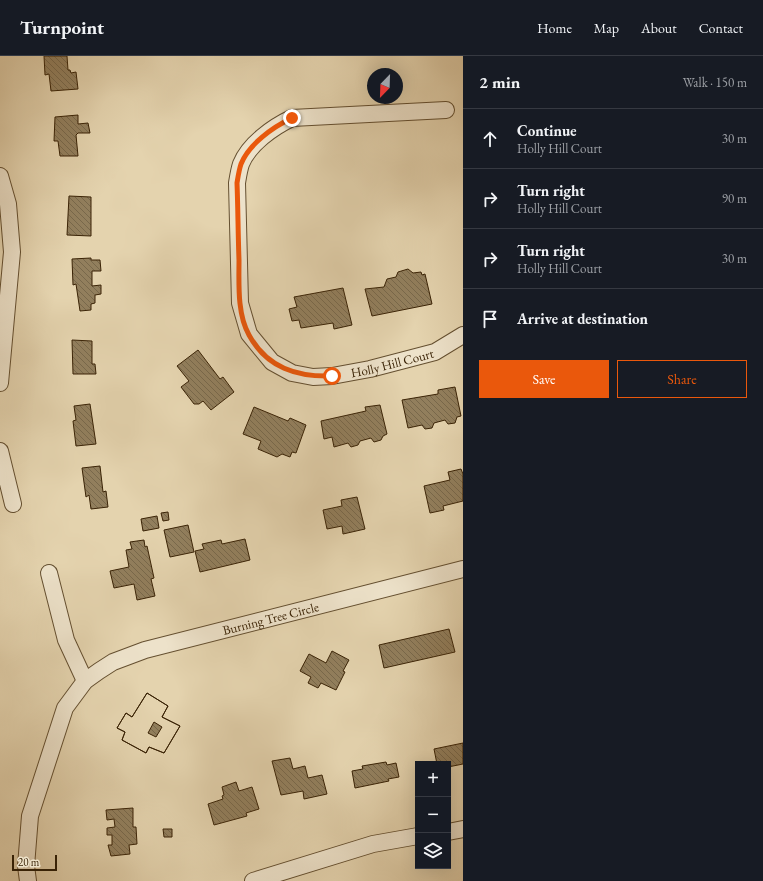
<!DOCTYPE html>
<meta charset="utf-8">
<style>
body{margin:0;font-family:"EB Garamond",serif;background:#20242c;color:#f1f3f6}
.controls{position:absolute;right:12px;bottom:12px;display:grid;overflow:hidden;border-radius:0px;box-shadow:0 4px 16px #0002}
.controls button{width:36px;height:36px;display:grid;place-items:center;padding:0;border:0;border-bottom:1px solid #363941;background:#171b24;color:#f1f3f6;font:20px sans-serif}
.compass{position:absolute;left:367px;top:12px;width:36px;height:36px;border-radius:50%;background:#171b24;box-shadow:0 4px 16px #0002;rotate:203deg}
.scale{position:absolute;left:12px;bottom:10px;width:45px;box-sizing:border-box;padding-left:4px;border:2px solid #3a2306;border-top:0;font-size:11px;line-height:14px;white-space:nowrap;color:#3a2306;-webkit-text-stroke:3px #ede2ca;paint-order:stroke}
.stop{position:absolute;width:12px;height:12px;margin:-9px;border:3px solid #ea580c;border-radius:50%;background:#fff}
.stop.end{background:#ea580c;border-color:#fff;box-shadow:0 1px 4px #0008}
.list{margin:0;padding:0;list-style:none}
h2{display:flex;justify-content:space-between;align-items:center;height:52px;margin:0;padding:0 16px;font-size:17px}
h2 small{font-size:13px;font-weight:400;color:#9ea1a6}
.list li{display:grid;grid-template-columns:26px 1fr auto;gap:12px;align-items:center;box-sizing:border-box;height:60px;padding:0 16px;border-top:1px solid #363941}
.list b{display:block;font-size:15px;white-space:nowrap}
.list p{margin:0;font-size:13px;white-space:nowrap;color:#9ea1a6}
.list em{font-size:13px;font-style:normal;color:#9ea1a6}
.actions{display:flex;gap:8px;padding:12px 16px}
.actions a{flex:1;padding:9px 0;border:1px solid #ea580c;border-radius:0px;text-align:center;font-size:14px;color:#ea580c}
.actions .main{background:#ea580c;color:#fff}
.icon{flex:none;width:22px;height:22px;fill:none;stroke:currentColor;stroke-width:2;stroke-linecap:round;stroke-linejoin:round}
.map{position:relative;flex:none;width:463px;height:825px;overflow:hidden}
header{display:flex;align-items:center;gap:24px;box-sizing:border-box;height:56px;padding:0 20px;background:#171b24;border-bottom:1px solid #363941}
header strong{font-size:19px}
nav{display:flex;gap:22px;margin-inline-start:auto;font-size:14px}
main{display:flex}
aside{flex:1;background:#171b24}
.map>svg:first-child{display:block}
.building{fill:url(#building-back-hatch);stroke:#3a2306;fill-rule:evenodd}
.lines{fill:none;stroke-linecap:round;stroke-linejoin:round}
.minor-casing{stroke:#644f30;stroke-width:18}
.minor{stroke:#ede2ca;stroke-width:16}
.route{stroke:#ea580c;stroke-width:5}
.labels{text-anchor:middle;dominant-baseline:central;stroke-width:3;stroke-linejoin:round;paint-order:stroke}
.street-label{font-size:13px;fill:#3a2306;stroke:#ede2ca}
</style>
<header>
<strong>Turnpoint</strong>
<nav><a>Home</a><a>Map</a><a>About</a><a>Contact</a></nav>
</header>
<main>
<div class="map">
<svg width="463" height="825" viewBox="0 0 463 825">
<defs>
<pattern id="building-back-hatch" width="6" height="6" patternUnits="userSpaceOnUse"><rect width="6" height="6" fill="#927f5d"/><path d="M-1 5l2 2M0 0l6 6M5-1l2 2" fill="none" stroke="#78684b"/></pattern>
</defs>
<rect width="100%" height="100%" fill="#e4d3ae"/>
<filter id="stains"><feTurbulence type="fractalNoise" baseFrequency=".005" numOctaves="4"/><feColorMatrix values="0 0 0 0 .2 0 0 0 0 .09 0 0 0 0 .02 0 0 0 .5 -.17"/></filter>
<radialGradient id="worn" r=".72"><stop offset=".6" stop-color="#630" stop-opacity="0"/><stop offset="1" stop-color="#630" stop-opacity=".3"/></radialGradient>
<path class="building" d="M44 0H67L68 14H70L71 17 76 16 78 33 51 35 49 18 45 19Z
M78 59V68L88 67 90 77H78L76 79 78 100H60L58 85H54L55 61Z
M69 140 91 141V180L67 179Z
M91 202V204H100L101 215H92V230L101 229V238L95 239V247L91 248V254L80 255 76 228 73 229 72 203Z
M408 213 413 217 421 216 422 219 425 218 432 248 372 260 365 233 384 231 387 223 396 221 398 216Z
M343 232 352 269 334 273 333 267 301 272 299 264 292 265 289 253 297 251 294 241Z
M72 284 92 285V308H95L96 318H73Z
M198 294 220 323 223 321 234 336 211 354 203 345 199 348H194L181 331 189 325 177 310Z
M455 331 461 360 457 361 455 367 448 368 445 364 434 367 432 372 425 373 422 369 408 372 402 344 438 338V334Z
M90 348 96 388 76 390 73 365 76 364 74 350Z
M380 349 387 378 383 380 381 384 374 386 371 382 360 385 358 389 351 391 348 387 334 391 332 381 324 383 321 365 366 355 365 351Z
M254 351 288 365 290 362 306 369 296 397 292 396 290 401 282 398 277 401 258 393 261 385 243 378Z
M100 410 103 436 106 435 108 451 91 453 89 439 86 441 82 412Z
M461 413 463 418V445L443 450 444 454 430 457 424 430 450 424 448 416Z
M357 441 365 473 343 478 342 470 327 473 323 454 342 450 341 444Z
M168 456 169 464 163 465 161 457Z
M157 460 159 472 143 475 141 463Z
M188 469 194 496 170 501 164 474Z
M245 483 250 504 200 516 195 495 204 493 202 488 221 484 222 488Z
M144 484 145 491 147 490 154 522 151 523 155 540 137 544 134 528 114 532 110 515 129 511 126 494 132 493 130 486Z
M449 573 455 596 384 612 379 589Z
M332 595 349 604 343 615 345 616 336 634 321 627 318 632 308 627 311 621 300 615 309 598 326 607Z
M147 637 168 650 162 661 180 670 164 697 149 691 146 697 122 684 125 676 117 672 126 657 132 661ZM154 666 162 671 156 681 148 677Z
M147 637 168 650 162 661 180 670 164 697 149 691 146 697 122 684 125 676 117 672 126 657 132 661Z
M463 687V708L448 711V708H437L434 693Z
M290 702 293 713 305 710 308 722 322 719 327 738 304 743 303 735 281 739 272 705Z
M386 706 387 709 396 707 399 721 388 723 389 725 355 732 352 715 363 713 362 710Z
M236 726 239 735 252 731 259 753 246 757 247 760 214 769 208 748 223 743 222 740 224 739 222 731Z
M133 752V771H136L137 788 129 789 130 798 111 800 108 789H112V779H107V772L115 771 114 763 107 764 106 754Z
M163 773H172V781H164Z"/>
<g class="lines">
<defs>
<g id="minor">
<path id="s1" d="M446 54 292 62C273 71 249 88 241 108 239 114 238 121 237 127L240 247 249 278 272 306 292 317 313 321 332 320 370 313 435 296 463 279"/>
<path d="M0 120 8 148 12 196 0 327"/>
<path d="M0 395 13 448"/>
<path d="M49 517 66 584 85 625"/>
<path d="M448 776 463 773"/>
<path id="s2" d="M28 825 26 810 30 760 65 652 85 625 99 615 113 606 145 594 463 513"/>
<path d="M253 825 373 788 418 780"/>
</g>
</defs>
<use href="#minor" class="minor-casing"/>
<use href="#minor" class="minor"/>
</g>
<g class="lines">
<path class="route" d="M292 62C273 71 249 88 241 108 239 114 238 121 237 127 238 152 238 178 239 204 239 227 237 258 249 279 267 312 297 321 332 320"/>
</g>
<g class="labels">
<g class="street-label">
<text stroke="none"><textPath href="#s1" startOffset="557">Holly Hill Court</textPath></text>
<text stroke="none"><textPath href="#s2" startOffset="410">Burning Tree Circle</textPath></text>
</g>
</g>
<rect width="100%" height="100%" filter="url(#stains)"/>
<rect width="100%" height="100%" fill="url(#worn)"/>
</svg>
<div class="controls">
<button>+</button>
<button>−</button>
<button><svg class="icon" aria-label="layers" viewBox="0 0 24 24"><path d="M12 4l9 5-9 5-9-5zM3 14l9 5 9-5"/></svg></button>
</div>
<svg class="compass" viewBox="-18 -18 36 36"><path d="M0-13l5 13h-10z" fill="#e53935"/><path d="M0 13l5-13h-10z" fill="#9ea1a6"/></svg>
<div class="scale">20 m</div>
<div class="stop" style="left:332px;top:320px"></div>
<div class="stop end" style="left:292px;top:62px"></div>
</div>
<aside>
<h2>2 min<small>Walk · 150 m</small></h2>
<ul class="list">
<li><svg class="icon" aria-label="ahead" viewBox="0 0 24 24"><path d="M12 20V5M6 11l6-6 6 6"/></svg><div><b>Continue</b><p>Holly Hill Court</p></div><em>30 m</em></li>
<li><svg class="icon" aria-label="right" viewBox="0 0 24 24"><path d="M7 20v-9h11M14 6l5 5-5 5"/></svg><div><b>Turn right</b><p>Holly Hill Court</p></div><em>90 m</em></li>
<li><svg class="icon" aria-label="right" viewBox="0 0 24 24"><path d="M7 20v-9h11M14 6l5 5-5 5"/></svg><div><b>Turn right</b><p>Holly Hill Court</p></div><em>30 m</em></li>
<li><svg class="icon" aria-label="arrive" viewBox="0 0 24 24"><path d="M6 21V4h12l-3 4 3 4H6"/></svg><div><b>Arrive at destination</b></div></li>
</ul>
<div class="actions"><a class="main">Save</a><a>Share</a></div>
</aside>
</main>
